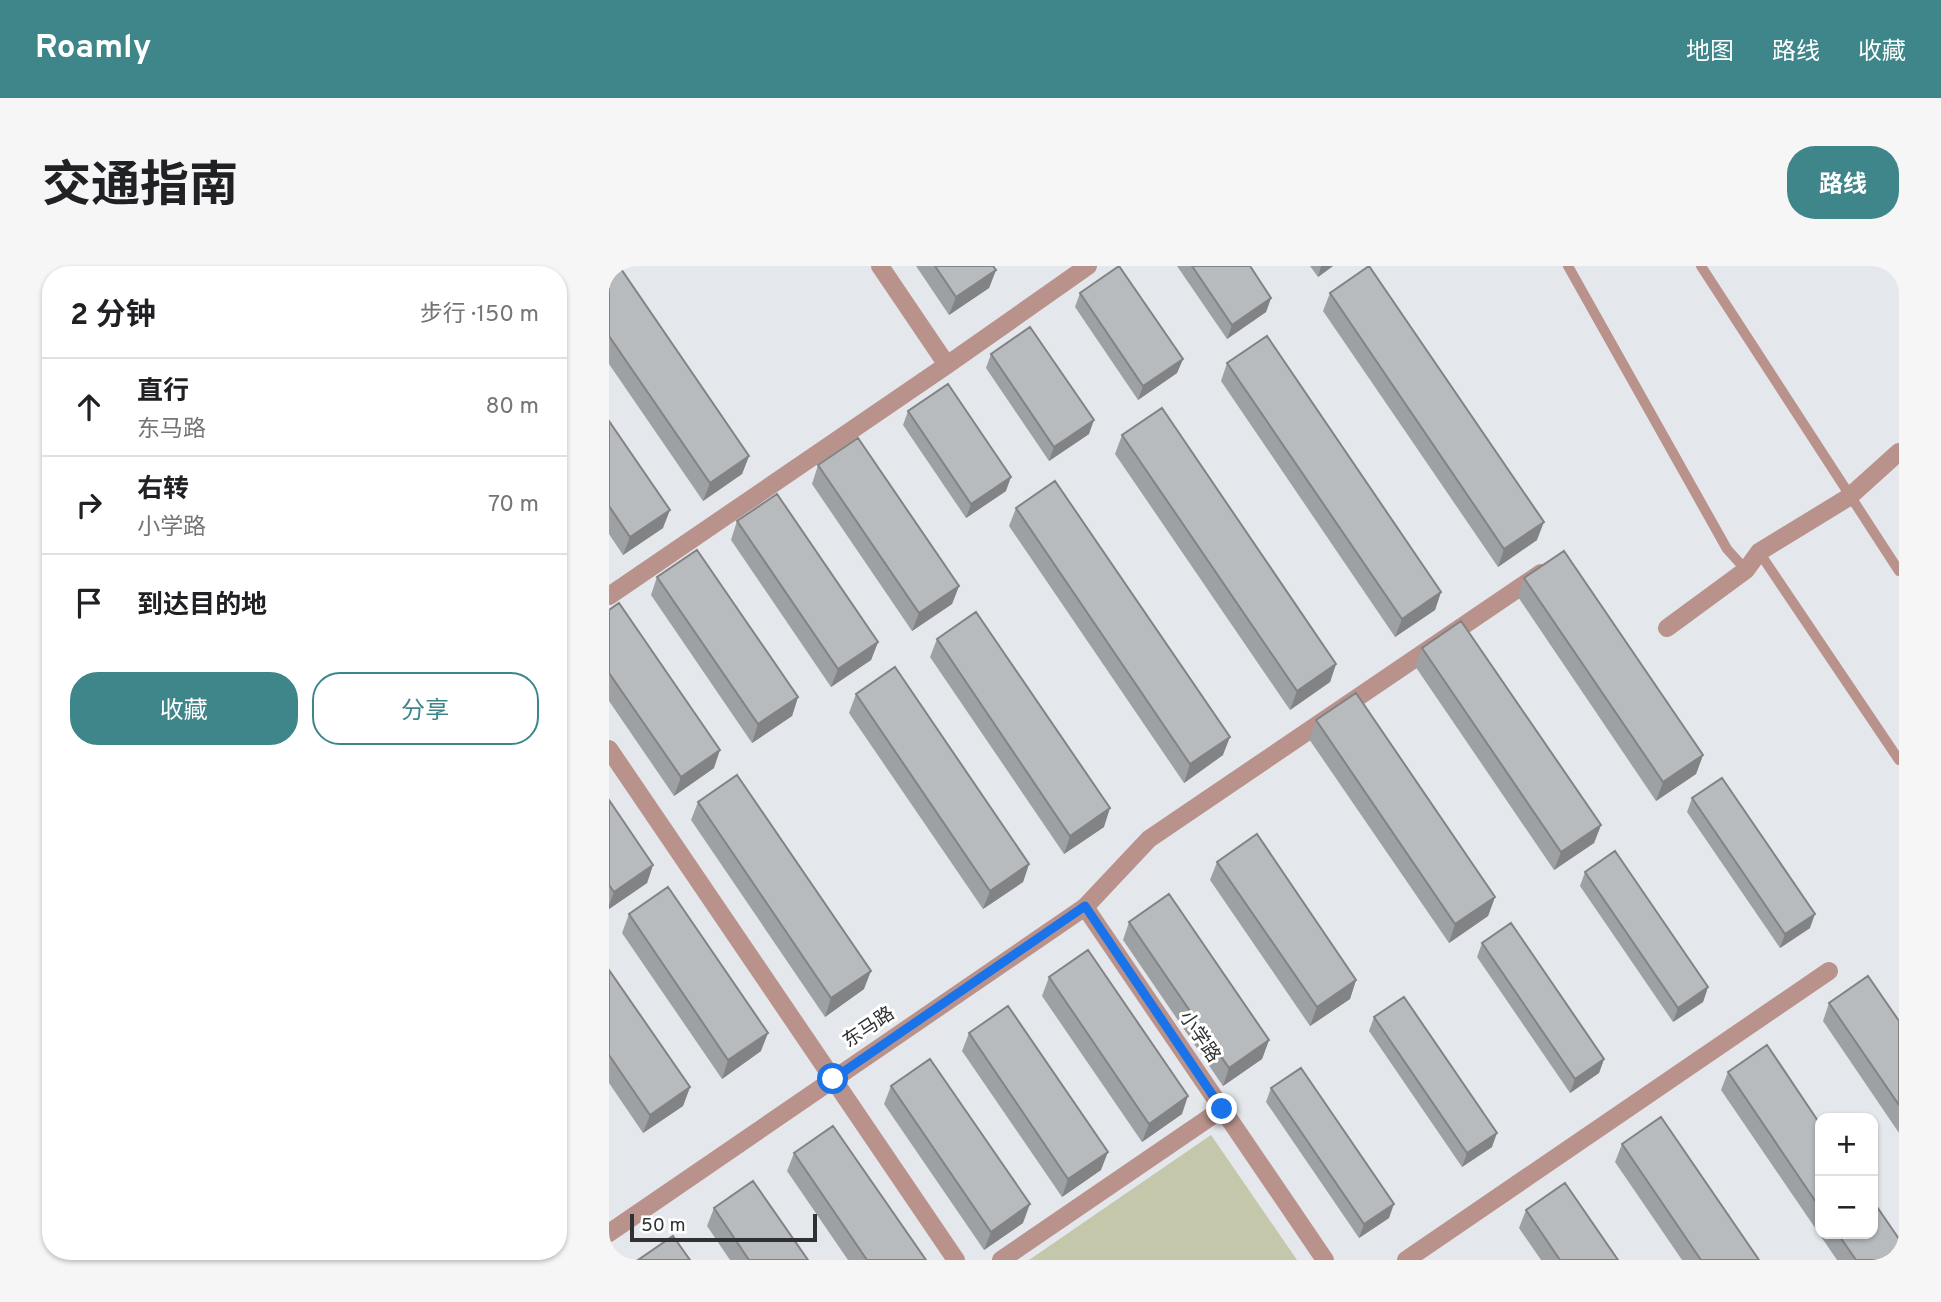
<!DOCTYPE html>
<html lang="zh">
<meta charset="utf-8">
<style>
body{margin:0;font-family:Overpass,"Noto Sans SC",sans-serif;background:#f6f6f6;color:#202124}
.controls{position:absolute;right:21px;bottom:21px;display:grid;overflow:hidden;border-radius:14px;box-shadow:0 2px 5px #0004}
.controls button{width:63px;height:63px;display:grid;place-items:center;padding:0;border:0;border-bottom:2px solid #e0e0e0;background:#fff;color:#202124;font:35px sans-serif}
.scale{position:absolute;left:21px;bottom:18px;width:187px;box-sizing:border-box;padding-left:7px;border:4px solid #303132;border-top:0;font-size:19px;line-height:24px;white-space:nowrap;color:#303132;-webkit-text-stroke:5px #fff;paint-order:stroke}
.stop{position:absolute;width:21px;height:21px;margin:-16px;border:5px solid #1a73e8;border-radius:50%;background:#fff}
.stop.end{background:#1a73e8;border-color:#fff;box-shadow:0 2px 7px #0008}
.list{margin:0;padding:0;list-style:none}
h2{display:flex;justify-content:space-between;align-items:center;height:91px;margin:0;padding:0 28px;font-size:30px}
h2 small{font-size:23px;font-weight:400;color:#757577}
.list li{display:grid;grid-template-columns:46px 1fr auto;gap:21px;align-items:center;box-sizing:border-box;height:98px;padding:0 28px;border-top:2px solid #e0e0e0}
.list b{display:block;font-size:26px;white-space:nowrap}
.list p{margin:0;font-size:23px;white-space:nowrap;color:#757577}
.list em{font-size:23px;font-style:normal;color:#757577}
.actions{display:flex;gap:14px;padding:21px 28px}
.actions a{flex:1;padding:16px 0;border:2px solid #3e868a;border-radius:28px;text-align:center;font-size:24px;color:#3e868a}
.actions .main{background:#3e868a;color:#fff}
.icon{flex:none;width:38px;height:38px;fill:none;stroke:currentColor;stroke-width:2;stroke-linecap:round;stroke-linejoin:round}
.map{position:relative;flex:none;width:1290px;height:994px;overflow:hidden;border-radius:28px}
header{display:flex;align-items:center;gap:42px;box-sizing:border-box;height:98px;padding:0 35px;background:#3e868a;color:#fff}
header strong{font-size:33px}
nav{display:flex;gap:38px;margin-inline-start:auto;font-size:24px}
.intro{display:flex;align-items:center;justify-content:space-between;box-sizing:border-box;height:168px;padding:0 42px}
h1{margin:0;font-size:49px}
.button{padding:18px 32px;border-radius:28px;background:#3e868a;color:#fff;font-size:24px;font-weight:700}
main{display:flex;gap:42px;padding:0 42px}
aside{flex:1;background:#fff;border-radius:28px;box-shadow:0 2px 5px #0004}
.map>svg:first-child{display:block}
.green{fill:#c4c7a9}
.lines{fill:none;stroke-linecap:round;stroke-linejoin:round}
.service{stroke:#b8928b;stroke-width:10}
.minor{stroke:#b8928b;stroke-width:18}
.tertiary{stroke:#b8928b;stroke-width:18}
.wall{fill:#9ea1a3}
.shaded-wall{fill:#818385}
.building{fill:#b8bbbe;stroke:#818385;stroke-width:2}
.route{stroke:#1a73e8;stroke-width:9}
.labels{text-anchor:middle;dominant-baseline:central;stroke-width:6;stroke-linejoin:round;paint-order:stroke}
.street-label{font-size:19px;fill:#303132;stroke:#fff}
</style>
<header>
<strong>Roamly</strong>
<nav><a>地图</a><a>路线</a><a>收藏</a></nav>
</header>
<div class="intro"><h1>交通指南</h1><a class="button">路线</a></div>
<main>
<aside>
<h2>2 分钟<small>步行 · 150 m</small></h2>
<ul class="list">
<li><svg class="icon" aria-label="ahead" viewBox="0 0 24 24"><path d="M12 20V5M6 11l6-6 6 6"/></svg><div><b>直行</b><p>东马路</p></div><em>80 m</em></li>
<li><svg class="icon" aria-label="right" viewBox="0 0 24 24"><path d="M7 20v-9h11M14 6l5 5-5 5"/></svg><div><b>右转</b><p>小学路</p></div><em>70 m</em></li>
<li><svg class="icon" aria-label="arrive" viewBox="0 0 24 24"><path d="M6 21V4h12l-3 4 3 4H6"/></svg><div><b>到达目的地</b></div></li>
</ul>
<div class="actions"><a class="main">收藏</a><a>分享</a></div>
</aside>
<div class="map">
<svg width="1290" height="994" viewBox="0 0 1290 994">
<rect width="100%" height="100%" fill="#e4e7eb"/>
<path class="green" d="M602 869 688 994H420Z"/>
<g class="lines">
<path class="service" d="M959 0 1118 283 1137 304
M1092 0 1290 305
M1150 286 1290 494"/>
<path class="minor" d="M271 0 338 99
M0 330 338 99 479 0
M1058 362 1137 304 1150 286 1240 231 1290 186
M0 483 347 994
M476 641 540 573 932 307
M392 994 613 843
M797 994 1220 705"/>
<path class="tertiary" d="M0 967 476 641 716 994"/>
</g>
<path class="wall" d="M0 0 140 190 133 208 94 235 0 98Z
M307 0H384L387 4 380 22 340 49Z
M568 0H641L662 32 657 46 618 73Z
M701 0H724L709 11Z
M471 27 574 93 568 107 529 134 466 41Z
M721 27 928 274 889 301 714 45Z
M382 88 480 168 440 195 377 102Z
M618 97 832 326 826 344 786 371 612 115Z
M299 145 397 225 357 252 294 159Z
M0 155 54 262 14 289 0 268Z
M513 169 727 398 721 416 681 444 506 188Z
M209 199 350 320 343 338 303 365 203 218Z
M407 242 614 489 575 517 400 260Z
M128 255 269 376 262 394 222 421 122 274Z
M48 311 189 431 183 450 143 477 42 329Z
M915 312 1094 489 1087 508 1047 535 909 331Z
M0 344 105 502 65 530 0 435Z
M328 373 495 561 455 588 321 391Z
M813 382 992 559 985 577 945 604 806 400Z
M247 428 420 598 414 616 374 643 240 447Z
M707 454 886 631 879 650 840 677 700 473Z
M1083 532 1201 662 1171 682 1078 546Z
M0 534 44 599 38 617 0 643Z
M89 536 255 723 216 751 82 554Z
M608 596 747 714 741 733 701 760 601 614Z
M976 606 1099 721 1094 736 1064 756 971 620Z
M20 648 152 785 113 813 13 667Z
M520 656 660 774 653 793 614 820 514 674Z
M873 677 995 793 990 807 961 827 868 691Z
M0 704 81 821 74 840 34 867 0 817Z
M440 711 573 848 533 876 433 730Z
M1220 737 1290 755V867L1214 755Z
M765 751 883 881 853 901 760 765Z
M360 767 492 904 453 931 353 785Z
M1119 806 1211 858V968H1264L1290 994H1228L1112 824Z
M282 820 414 957 375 984 275 838Z
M662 822 780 952 750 972 657 836Z
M1013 878 1150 994H1073L1006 896Z
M185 887 317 994H239L178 905Z
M105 942 199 994H121L98 960Z
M917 944 1009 994H932L910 962Z"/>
<path class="shaded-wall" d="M712 0H724L709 11Z
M387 4 380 22 340 49 347 31Z
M662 32 657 46 618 73 623 59Z
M574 93 568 107 529 134 534 120Z
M485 154 480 168 440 195 445 181Z
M140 190 133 208 94 235 101 217Z
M402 211 397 225 357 252 362 238Z
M61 244 54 262 14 289 21 271Z
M935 256 928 274 889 301 895 283Z
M350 320 343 338 303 365 310 347Z
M832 326 826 344 786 371 793 353Z
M269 376 262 394 222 421 229 403Z
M727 398 721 416 681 444 688 425Z
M189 431 183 450 143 477 149 458Z
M621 471 614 489 575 517 581 498Z
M111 484 105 502 65 530 72 511Z
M1094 489 1087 508 1047 535 1054 516Z
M501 542 495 561 455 588 461 570Z
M992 559 985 577 945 604 952 586Z
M420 598 414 616 374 643 381 625Z
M44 599 38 617 0 643V639L5 626Z
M886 631 879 650 840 677 846 658Z
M1206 648 1201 662 1171 682 1176 668Z
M262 705 255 723 216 751 222 732Z
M747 714 741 733 701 760 708 741Z
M1099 721 1094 736 1064 756 1069 742Z
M159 767 152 785 113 813 119 794Z
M660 774 653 793 614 820 620 802Z
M995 793 990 807 961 827 966 813Z
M81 821 74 840 34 867 41 849Z
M579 830 573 848 533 876 540 858Z
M888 867 883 881 853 901 858 887Z
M499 886 492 904 453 931 459 913Z
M421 938 414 957 375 984 382 966Z
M785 938 780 952 750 972 755 958Z"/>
<path class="building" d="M0 0H10L140 190 101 217 0 70Z
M326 0H384L387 4 347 31Z
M510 0 574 93 534 120 471 27Z
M583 0H641L662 32 623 59Z
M760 0 935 256 895 283 721 27Z
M421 61 485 154 445 181 382 88Z
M658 70 832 326 793 353 618 97Z
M339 118 402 211 362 238 299 145Z
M553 142 727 398 688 425 513 169Z
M0 155 61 244 21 271 0 240Z
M249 172 350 320 310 347 209 199Z
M446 215 621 471 581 498 407 242Z
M168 228 269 376 229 403 128 255Z
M88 284 189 431 149 458 48 311Z
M955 285 1094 489 1054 516 915 312Z
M10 337 111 484 72 511 0 407V344Z
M367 346 501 542 461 570 328 373Z
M852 355 992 559 952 586 813 382Z
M286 401 420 598 381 625 247 428Z
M747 427 886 631 846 658 707 454Z
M128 509 262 705 222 732 89 536Z
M1113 512 1206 648 1176 668 1083 532Z
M0 534 44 599 5 626 0 619Z
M648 568 747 714 708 741 608 596Z
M1006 585 1099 721 1069 742 976 606Z
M59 621 159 767 119 794 20 648Z
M560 628 660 774 620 802 520 656Z
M902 657 995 793 966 813 873 677Z
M479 684 579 830 540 858 440 711Z
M0 704 81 821 41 849 0 789Z
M1259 710 1290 755V839L1220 737Z
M795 731 888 867 858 887 765 751Z
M399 740 499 886 459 913 360 767Z
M1158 779 1211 858V942L1119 806Z
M321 793 421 938 382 966 282 820Z
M692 802 785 938 755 958 662 822Z
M1052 851 1150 994H1092L1013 878Z
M224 860 317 994H258L185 887Z
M144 915 199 994H140L105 942Z
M956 917 1009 994H951L917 944Z
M1264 935 1290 973V994H1247L1229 968H1264Z
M64 970 81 994H29Z"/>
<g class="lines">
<path class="route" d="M224 813 476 640 613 843"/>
</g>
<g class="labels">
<g class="street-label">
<text transform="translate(260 762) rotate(-34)">东马路</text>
<text transform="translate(590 771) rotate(56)">小学路</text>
</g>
</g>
</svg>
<div class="controls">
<button>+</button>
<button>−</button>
</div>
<div class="scale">50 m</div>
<div class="stop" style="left:224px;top:813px"></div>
<div class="stop end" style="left:613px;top:843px"></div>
</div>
</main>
